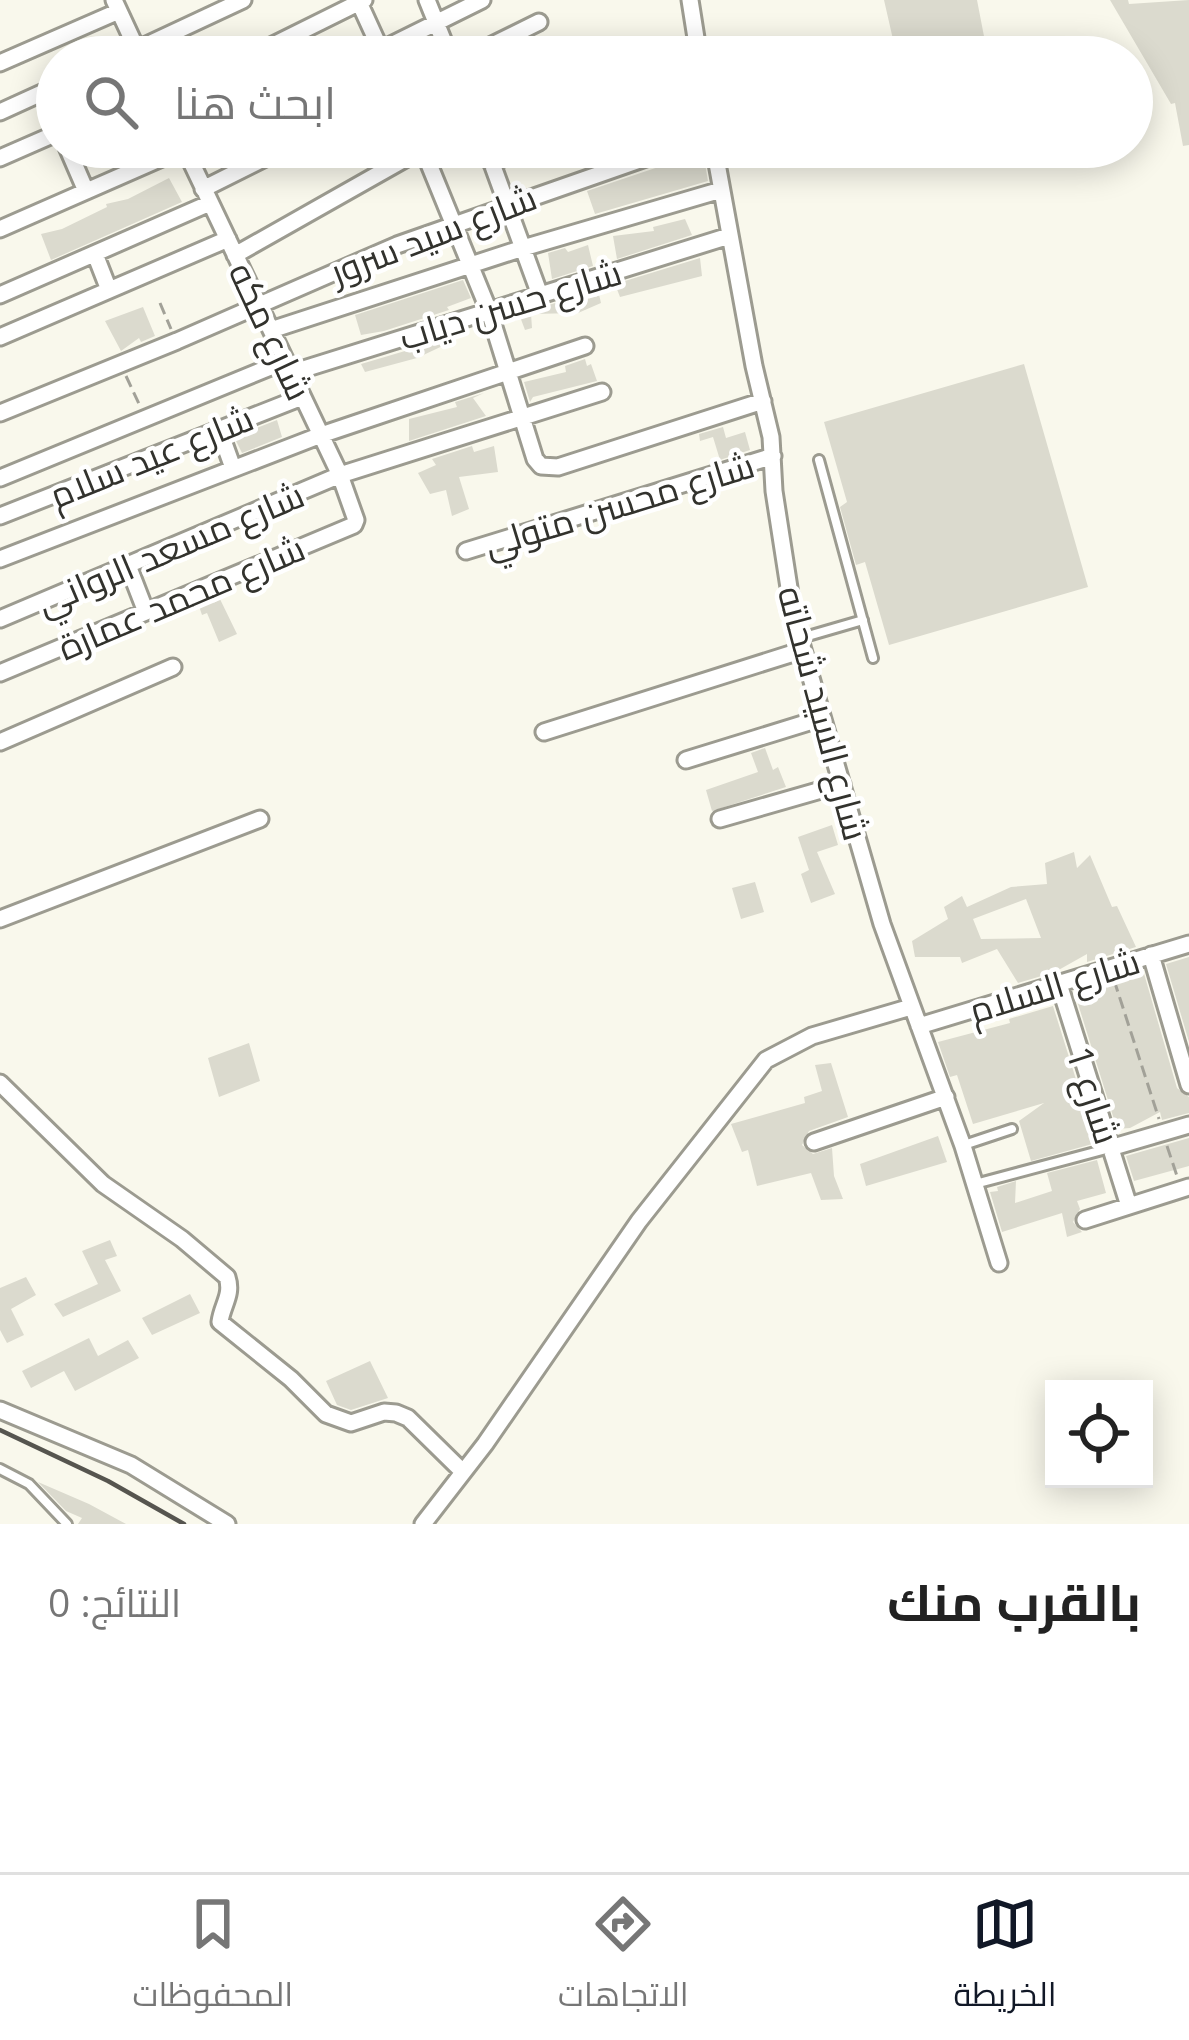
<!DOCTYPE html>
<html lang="ar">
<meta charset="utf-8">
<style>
body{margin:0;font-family:"Open Sans",Cairo,sans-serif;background:#f2f2f2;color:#222;direction:rtl}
.controls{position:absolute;right:36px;bottom:36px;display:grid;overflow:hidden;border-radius:0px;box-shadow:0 6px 30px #0003}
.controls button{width:108px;height:108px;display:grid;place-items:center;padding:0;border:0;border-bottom:3px solid #e0e0e0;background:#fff;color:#222;font:60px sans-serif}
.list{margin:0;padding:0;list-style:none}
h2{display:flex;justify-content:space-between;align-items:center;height:156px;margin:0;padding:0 48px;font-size:51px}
h2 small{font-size:39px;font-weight:400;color:#767676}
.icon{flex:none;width:66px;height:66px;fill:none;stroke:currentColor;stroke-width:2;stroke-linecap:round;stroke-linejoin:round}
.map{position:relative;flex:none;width:1189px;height:1524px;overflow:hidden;direction:ltr}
.search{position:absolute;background:#fff;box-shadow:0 6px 30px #0003;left:36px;right:36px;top:36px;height:132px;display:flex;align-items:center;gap:30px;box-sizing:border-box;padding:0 42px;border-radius:66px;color:#767676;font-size:45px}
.sheet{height:348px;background:#fff}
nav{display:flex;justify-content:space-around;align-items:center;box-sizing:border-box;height:168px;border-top:3px solid #e0e0e0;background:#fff;font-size:33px;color:#767676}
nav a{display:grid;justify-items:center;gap:6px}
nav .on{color:#111827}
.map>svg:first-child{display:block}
.building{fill:#dbdace;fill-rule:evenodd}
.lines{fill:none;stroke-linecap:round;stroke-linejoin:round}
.service-casing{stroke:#9c9b90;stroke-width:14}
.minor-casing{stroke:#9c9b90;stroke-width:21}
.path{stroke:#a2a198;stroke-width:3;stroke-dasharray:12 6;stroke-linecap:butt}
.service{stroke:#fff;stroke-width:8}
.minor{stroke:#fff;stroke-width:15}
.rail{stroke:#56554f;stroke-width:4.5}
.labels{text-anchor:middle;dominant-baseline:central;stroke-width:9;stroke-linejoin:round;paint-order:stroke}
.street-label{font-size:36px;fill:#32322d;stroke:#fff}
</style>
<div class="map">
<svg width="1189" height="1524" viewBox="0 0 1189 1524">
<rect width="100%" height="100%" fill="#f9f8ec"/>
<path class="building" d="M884 0H977L988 57H897Z
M1110 0H1128L1129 4 1189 0V145L1183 146 1175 103 1171 104Z
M703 152 708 181 595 214 587 191Z
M169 178 182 202 51 260 41 234 62 229 107 207 106 204 128 199Z
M685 219 692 235 617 259 613 236 654 231 653 227Z
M588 245 593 266 552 279 548 253 565 248 568 252Z
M700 258 702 276 620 297 615 284Z
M463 280 471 298 447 307 449 310 384 331 361 335 355 315Z
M598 290 601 303 578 313 531 314 532 328 525 330 519 314Z
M143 307 155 336 141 342 139 338 121 351 105 321Z
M449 338 451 342 417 358 365 372 361 364Z
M585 359 587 366 591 364 597 381 533 397 530 402 524 382 566 372 565 366Z
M1024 364 1088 587 889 645 865 562 856 565 840 507 847 502 824 422Z
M484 393 473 398 486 416 409 441V419L457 407 455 402Z
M277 420 282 437 242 453 234 437Z
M723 427 726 438 745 432 750 450 720 460 713 437 700 441 699 434Z
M472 446 474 452 494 446 498 472 459 477 469 509 452 516 446 490 430 494 418 473 436 465 432 459Z
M218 595 237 634 219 642 207 613 202 615 198 603Z
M765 748 773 770 778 767 786 787 712 811 706 790 758 772 751 753Z
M832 825 838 845 817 852 835 894 811 903 801 874 809 870 798 837Z
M1074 852 1077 868 1090 855 1112 907 1117 906 1136 947 1087 962V954L1055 972 1018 983 997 949 962 963 960 957H915L912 941 948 919 944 907 962 896 967 907 1011 887 1047 884 1045 863ZM1026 899 1041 938 981 939 973 919Z
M755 882 764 912 741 919 732 888Z
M1189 957V1042L1166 964Z
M1143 970 1177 1088 1189 1097V1113L1162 1120 1160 1112 1130 1128 1117 1129 1074 991Z
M1053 1006 1096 1143 1031 1161 1019 1121 1044 1103 973 1124 957 1075 950 1077 938 1042 1010 1023 1009 1019Z
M249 1043 260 1081 219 1097 208 1058Z
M831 1063 848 1117 809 1131 802 1145 813 1154 832 1148 834 1176 843 1199 821 1200 811 1173 757 1186 748 1150 742 1152 731 1124 805 1103 804 1097 822 1091 815 1065Z
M938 1136 947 1162 866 1186 860 1164Z
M1189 1138V1166L1134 1181 1126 1156Z
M1097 1160 1106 1193 1077 1201 1080 1209 1073 1222 1082 1232 1067 1237 1062 1213 1002 1232 990 1192 998 1191 997 1187 1016 1181 1015 1203 1052 1191 1047 1173Z
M110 1240 117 1256 105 1260 121 1291 63 1317 54 1304 98 1284 82 1251Z
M26 1277 36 1295 11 1309 24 1335 7 1343 0 1330V1288Z
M190 1294 200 1313 152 1335 142 1318Z
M89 1338 98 1356 128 1340 139 1358 75 1391 64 1371 31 1388 22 1371Z
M370 1361 388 1398 351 1410 337 1405 326 1381Z
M38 1482 89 1504 126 1524H78L82 1518 66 1511Z"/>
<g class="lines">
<defs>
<path id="service" d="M819 460 873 658
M801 638 863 620
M964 1145 1012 1129
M975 1184 1110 1148
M0 1469 29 1484 67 1524"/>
<path id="minor" d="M114 0 139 54
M358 0 384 57
M427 0 450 57
M690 0 699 57
M121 57 243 0
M249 57 364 0
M367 57 482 0
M468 57 539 22
M0 63 119 11
M0 112 57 86
M67 147 86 191
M422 147 489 311 535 459 541 466 558 467 763 401
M486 147 540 295
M714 147 754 366 771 437 774 491 792 607 803 650 882 924 963 1146 999 1263
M0 158 57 133
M492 164 522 147
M203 189 287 147
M0 229 187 147
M95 254 109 290
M235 255 426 147
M0 295 210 203
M271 330 523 248 721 190
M0 337 228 239
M291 373 729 236
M0 413 177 341 397 245 677 147
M219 429 233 468
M0 478 285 361
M0 516 302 397
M466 551 773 456
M0 559 321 435 585 346
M129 568 146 612
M0 619 340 475 602 392
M0 673 354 525 356 520 340 475 184 147
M544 732 803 650
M0 742 173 667
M686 760 822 718
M720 819 842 784
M0 919 260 819
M1151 955 1189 1085
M1059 984 1129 1206
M919 1026 1189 944
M0 1083 103 1184 182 1239 227 1277C233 1295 222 1305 220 1322L291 1379 326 1414 351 1423 384 1412 396 1413 408 1418 463 1472
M814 1142 946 1097
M1110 1148 1189 1125
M1085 1220 1189 1187
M0 1410 131 1465 227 1524
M423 1524 485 1444 639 1221 766 1060 812 1036 911 1007"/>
</defs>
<use href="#service" class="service-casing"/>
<use href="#minor" class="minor-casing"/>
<path class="path" d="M160 303 171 329
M126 376 140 406
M1114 980 1159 1119
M1167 1146 1177 1176"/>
<use href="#service" class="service"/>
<use href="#minor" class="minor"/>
<path class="rail" d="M0 1430 108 1481 184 1524"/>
</g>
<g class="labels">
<g class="street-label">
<text transform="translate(433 234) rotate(-21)">شارع سيد سرور</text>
<text transform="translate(510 304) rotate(-17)">شارع حسن دياب</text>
<text transform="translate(271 331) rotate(65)">شارع مكه</text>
<text transform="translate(151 456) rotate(-22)">شارع عيد سلام</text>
<text transform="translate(619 504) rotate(-17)">شارع محسن متولي</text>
<text transform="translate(170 548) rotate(-23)">شارع مسعد الرواني</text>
<text transform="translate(181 597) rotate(-23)">شارع محمد عمارة</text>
<text transform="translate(824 713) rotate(75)">شارع السيد شحاته</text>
<text transform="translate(1054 985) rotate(-17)">شارع السلام</text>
<text transform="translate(1094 1095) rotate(72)">شارع 1</text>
</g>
</g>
</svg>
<div class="controls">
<button><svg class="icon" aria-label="locate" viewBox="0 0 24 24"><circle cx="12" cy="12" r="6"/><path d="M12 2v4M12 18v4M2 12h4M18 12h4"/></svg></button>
</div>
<div class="search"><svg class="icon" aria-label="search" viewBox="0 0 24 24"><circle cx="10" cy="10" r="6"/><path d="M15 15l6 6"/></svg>ابحث هنا</div>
</div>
<section class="sheet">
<h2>بالقرب منك<small>النتائج: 0</small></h2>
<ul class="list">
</ul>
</section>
<nav>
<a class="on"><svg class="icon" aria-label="map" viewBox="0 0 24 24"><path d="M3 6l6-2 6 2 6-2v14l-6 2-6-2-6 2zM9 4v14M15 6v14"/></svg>الخريطة</a>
<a><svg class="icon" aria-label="directions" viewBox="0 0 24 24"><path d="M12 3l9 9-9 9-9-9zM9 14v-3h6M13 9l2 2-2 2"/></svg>الاتجاهات</a>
<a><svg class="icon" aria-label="saved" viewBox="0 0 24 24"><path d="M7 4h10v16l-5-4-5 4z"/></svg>المحفوظات</a>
</nav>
